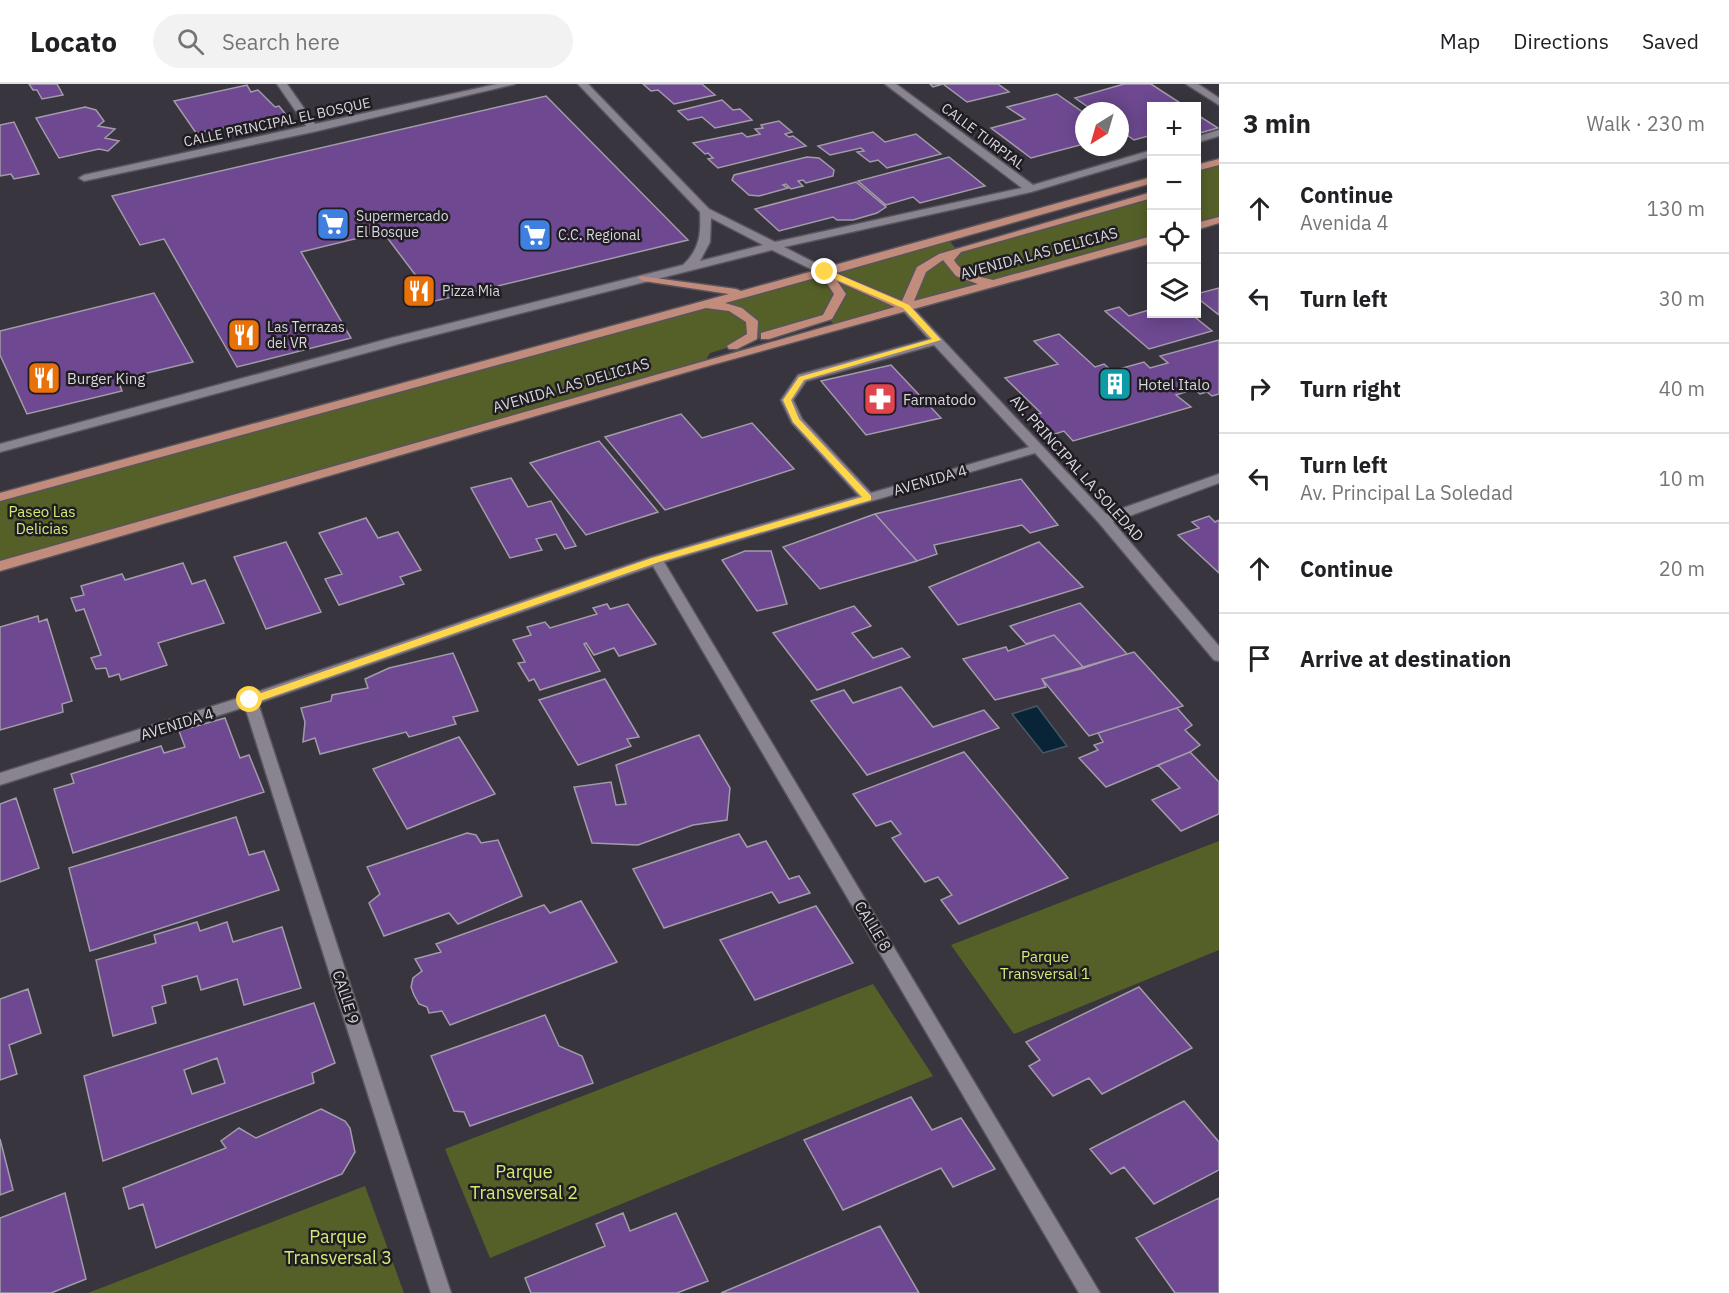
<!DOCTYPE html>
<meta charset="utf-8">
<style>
body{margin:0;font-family:"IBM Plex Sans",sans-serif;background:#f2f2f2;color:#202124}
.controls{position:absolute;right:18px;top:18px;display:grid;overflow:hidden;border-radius:0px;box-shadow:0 3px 15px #0003}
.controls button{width:54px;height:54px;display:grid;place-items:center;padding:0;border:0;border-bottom:2px solid #e0e0e0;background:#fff;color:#202124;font:30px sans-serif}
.compass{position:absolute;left:1075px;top:18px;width:54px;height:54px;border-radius:50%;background:#fff;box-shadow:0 3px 15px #0003;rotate:217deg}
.stop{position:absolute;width:18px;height:18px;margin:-14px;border:4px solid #ffd54a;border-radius:50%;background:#fff}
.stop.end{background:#ffd54a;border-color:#fff;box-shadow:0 2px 6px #0008}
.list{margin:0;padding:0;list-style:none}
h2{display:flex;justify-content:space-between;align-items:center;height:78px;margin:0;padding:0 24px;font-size:26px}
h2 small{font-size:20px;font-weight:400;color:#757577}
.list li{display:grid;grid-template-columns:39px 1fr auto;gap:18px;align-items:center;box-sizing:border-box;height:90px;padding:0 24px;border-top:2px solid #e0e0e0}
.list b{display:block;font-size:22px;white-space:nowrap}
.list p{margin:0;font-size:20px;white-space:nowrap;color:#757577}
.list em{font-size:20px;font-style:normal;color:#757577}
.icon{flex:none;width:33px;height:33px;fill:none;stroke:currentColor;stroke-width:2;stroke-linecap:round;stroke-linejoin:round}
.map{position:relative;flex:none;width:1219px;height:1209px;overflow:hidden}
header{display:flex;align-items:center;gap:36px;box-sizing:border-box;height:84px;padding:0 30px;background:#fff;border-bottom:2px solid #e0e0e0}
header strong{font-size:28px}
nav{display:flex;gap:33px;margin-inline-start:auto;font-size:21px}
.search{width:420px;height:54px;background:#f2f2f2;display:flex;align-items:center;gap:15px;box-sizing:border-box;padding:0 21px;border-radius:33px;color:#757577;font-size:22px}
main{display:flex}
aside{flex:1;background:#fff}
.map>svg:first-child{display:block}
.green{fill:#556029}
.water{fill:#092436;stroke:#475968;stroke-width:1.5}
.building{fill:#6e4991;stroke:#a19ca8;stroke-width:1.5;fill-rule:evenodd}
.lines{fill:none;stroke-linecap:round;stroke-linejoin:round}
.minor-casing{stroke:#58545d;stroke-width:3}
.major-casing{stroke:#58545d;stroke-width:3}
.minor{fill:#8a8490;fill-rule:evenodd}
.major{fill:#c28c7c;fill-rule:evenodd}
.route{fill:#ffd54a}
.labels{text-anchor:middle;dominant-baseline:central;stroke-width:5;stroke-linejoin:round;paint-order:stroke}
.far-street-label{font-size:14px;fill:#d8d5dc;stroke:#1f1d22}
.far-poi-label{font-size:14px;fill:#d8d5dc;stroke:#1f1d22;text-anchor:start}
.street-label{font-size:15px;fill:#d8d5dc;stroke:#1f1d22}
.poi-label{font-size:15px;fill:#d8d5dc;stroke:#1f1d22;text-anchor:start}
.park-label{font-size:15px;fill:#d4ec75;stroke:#1f1d22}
.near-park-label{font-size:18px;fill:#d4ec75;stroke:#1f1d22}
</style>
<header>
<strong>Locato</strong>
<div class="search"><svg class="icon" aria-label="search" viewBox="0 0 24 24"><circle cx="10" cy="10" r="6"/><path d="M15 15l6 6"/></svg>Search here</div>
<nav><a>Map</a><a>Directions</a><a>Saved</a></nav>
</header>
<main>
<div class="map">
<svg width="1219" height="1209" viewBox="0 0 1219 1209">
<rect width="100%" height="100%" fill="#39353f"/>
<path class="green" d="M1219 78V136L1196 143V84Z
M1151 111V155L836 242 827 233 710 269 704 279 0 480V415L947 154 957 166Z
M1219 757V866L1014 950 951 861Z
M873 900 933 992 490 1174 445 1065Z
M365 1102 404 1209H88Z"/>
<path class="water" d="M1037 622 1067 662 1043 669 1012 630Z"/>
<path class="building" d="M29 0H57L63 11 42 15 37 6H33Z
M643 0H702L715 11 674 20 658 6 651 7Z
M930 0H998L1009 8 967 18 943 0 933 3Z
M1124 0H1151L1185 22H1152V51L1134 56 1120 46V27H1094L1075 14Z
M247 1 251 8 258 6 275 23 279 22 287 32 196 49 174 17Z
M1057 10 1084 29V33L1081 34 1084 36V60L1031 74 991 44 1025 35 1007 23Z
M546 12 688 156 435 217 383 148 301 168 351 254 237 283 164 155 140 161 112 112Z
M722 16 733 26 740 25 752 36 715 44 702 33 688 36 678 27Z
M85 23 96 26 104 37 98 42 115 45 105 54 119 57 108 67 99 65 59 74 36 34Z
M1196 30 1218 44 1196 50Z
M779 37 792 48 785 50 789 53 793 52 806 62 718 84 708 75 713 74 708 69 705 70 693 59 742 49 747 53 760 50 755 45 763 44 761 41Z
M14 38 39 90 14 95 11 90 0 92V41Z
M873 48 885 58 916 50 941 70 887 84 878 76 870 78 857 68 864 67 861 64 830 71 818 62Z
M807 73 819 74 834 86 833 92 806 99 803 96 798 97 803 102 791 105 786 100 783 101 788 104 759 112 749 111 732 96 734 91Z
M949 73 985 102 920 119 913 113 886 121 858 97Z
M856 98 886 123 877 129 853 136H837L833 133 779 147 755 125Z
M1219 204V231L1196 213V210Z
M154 209 193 278 118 296 122 307 27 330 0 271V247Z
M1119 223 1129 232 1152 225V230H1191L1212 247 1149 265 1105 227Z
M1059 250 1095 283 1104 280 1112 287 1144 278 1150 284 1168 279 1160 272 1219 256V310L1212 312 1207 308 1200 310 1194 305 1176 311 1191 323 1073 357 1064 347 1052 351 1032 331 1041 329 1005 294 1058 280 1034 257Z
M891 281 941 334 866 351 821 297Z
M681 330 702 354 752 339 794 385 665 426 605 353Z
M599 357 658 428 586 451 530 379Z
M511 394 528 423 551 417 576 462 565 465 556 450 536 455 542 466 510 474 471 404Z
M1021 395 1058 441 1030 449 1022 441 934 461 937 470 917 477 875 430Z
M875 430 917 477 820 505 783 463Z
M1209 432 1215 438 1219 436V489L1178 451 1199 444 1192 438Z
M366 434 378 454 398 448 421 486 400 493 404 500 339 521 325 495 342 490 319 449Z
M286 458 321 528 266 545 234 473Z
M1039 458 1083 503 958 541 929 503Z
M745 467H771L787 520 757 527 722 476Z
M183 479 192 500 205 496 224 539 158 559 167 581 121 596 119 590 109 593 106 584 96 585 91 574 101 571 84 525 76 527 71 514 84 511 81 502 122 490 125 496Z
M1080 519 1127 570 1084 584 1054 551 1026 560 1010 542Z
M607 520 610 525 628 520 656 560 619 572 614 564 594 571 586 559 584 560 600 587 540 606 534 595 529 597 518 579 525 578 513 556 531 551 527 543 545 538 550 544 597 530 593 524Z
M854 522 871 542 852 549 873 574 902 564 910 573 817 606 773 549Z
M38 532 39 538 47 535 72 617 62 620 63 628 0 646V543Z
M1054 551 1084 584 1042 595 1046 603 995 616 963 575 1006 563 1008 567Z
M1134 568 1183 622 1089 652 1042 595Z
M453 569 478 627 453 633 456 640 409 653 406 648 320 670 315 654 303 658 305 638 301 624 331 617 332 611 368 604 365 595 389 584Z
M605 595 639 653 627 655 631 662 578 681 539 616Z
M901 603 933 643 984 626 999 644 867 691 811 617 844 606 853 619Z
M1177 624 1192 641 1185 646 1200 661 1190 668 1106 703 1079 674 1098 666 1094 661 1103 658 1098 649Z
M225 634 240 674 249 671 264 708 73 769 54 705 74 699 71 690 161 662 164 669 185 663 179 647Z
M699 651 730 704 727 736 693 741 638 761 592 759 574 703 611 698 616 721 626 720 616 681Z
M459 653 495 710 407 745 373 685Z
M964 668 1068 794 959 840 941 816 952 811 938 793 925 798 892 754 901 750 891 737 876 742 853 710Z
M1190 668 1219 698V730L1181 747 1152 716 1180 704 1158 681Z
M16 714 39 784 0 798V720Z
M236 733 249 771 264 767 279 806 90 867 69 784Z
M467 749 476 751 481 759 498 756 522 812 458 840 449 829 384 852 369 819 380 810 367 783Z
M739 750 747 763 766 757 789 795 799 792 810 809 779 819 772 808 664 844 633 785Z
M581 817 617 878 450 941 442 927 429 929 427 923 419 920 414 911 411 903 413 894 422 887 415 875 441 868 436 860 544 821 550 829Z
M816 822 853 879 755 916 720 856Z
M197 838 200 847 227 838 233 858 282 843 301 904 244 921 237 895 201 906 197 892 162 902 166 919 152 923 156 939 113 952 96 876 156 859 154 851Z
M1139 903 1192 964 1102 1010 1089 994 1053 1012 1029 982 1040 976 1026 958Z
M28 905 41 949 9 961 17 990 0 996V915Z
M314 919 335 979 312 989 314 999 103 1077 84 992ZM217 974 225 999 192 1010 184 986Z
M545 931 559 962 582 972 593 999 470 1042 464 1028 454 1027 431 972Z
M911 1013 932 1046 961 1034 995 1085 953 1103 941 1084 843 1126 804 1056Z
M1184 1017 1219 1058V1086L1154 1120 1124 1083 1111 1090 1090 1065Z
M321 1025 345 1037 350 1044 355 1068 342 1090 156 1164 143 1120 129 1125 123 1104 226 1064 221 1057 239 1044 256 1054Z
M0 1055 13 1106 0 1111Z
M65 1109 86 1195 51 1209H0V1134Z
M1219 1114V1209H1175L1136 1154Z
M623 1129 630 1147 676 1129 708 1197 677 1209H531L525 1194 605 1162 596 1140Z
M880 1142 919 1209H721Z"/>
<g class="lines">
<defs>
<path id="minor" d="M277 0H287L315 40 497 0H515L313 48 84 97 79 94 84 91 306 42Z
M578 0H588L709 125 775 158 1022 104 885 0H896L1033 101 1152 66V72L1031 108 784 163 829 186V190H821L772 166 399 260 0 368V360L391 254 683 181C700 165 701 150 700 128ZM711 134 763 161 700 177 710 158Z
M1186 0H1198L1219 14V21Z
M1219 46V52L1196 59V53Z
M906 219 910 221 1106 430 1219 390V399L1113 438 1219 562V577L1214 576 1099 439 1035 369 664 478 1100 1209H1079L653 482 258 619 451 1209H431L245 623 0 701V689L245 612 651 473 859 412 792 339 781 316 798 291 929 255 900 223ZM934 261 1029 363 871 409 802 335 793 316 806 297Z"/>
<path id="major" d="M1219 75V81L1196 87V81Z
M1152 93V99L836 189 902 217 917 183 939 170 1152 108V114L961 168 954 176C963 191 977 192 993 196L1152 152V159L708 282 0 487V477L895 223 837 197 846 210 832 235 769 255H761V249L823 231 834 210 822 192 725 219 742 224 758 237 757 255 737 265H729L727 262 747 250 746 238 729 227 706 224 0 417V409L729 210 644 197 638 194 640 192 736 205 741 207ZM943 176 956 192 978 200 914 217 926 188Z
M1219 133V139L1196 146V139Z"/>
</defs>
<use href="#minor" class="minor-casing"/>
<use href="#major" class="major-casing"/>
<use href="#minor" class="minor"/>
<use href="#major" class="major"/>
</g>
<path class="route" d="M823 186H828L909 221 941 256 804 296 791 316 799 335 871 412V416L659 478 254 619H247V614L652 474 862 413 793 338 783 316 799 293 932 255 903 224 823 190Z"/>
<defs>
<symbol id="supermarket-square" viewBox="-11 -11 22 22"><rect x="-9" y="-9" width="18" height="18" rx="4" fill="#3f7fe0" stroke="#1f1d22"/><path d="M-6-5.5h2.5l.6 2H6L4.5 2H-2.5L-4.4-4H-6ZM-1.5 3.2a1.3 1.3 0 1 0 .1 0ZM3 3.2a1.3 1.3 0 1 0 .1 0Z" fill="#fff"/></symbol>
<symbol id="restaurant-square" viewBox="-11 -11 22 22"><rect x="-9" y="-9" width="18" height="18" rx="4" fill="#e8710a" stroke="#1f1d22"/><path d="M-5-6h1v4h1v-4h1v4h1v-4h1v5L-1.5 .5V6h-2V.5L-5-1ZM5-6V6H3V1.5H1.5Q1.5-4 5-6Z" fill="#fff"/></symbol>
<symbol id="building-square" viewBox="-11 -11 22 22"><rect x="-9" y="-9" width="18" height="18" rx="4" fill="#0f9aa8" stroke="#1f1d22"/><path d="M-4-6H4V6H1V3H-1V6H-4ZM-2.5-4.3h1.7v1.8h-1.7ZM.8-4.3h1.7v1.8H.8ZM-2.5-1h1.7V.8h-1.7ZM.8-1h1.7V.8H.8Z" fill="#fff"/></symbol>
<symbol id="pharmacy-square" viewBox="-11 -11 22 22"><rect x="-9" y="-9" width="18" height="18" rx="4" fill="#e0444e" stroke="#1f1d22"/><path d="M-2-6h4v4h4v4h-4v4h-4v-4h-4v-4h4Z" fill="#fff"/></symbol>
</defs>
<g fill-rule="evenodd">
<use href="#supermarket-square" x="314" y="121" width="38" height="38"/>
<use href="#supermarket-square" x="516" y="132" width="38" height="38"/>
<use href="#restaurant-square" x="400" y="188" width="38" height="38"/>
<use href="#restaurant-square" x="225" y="232" width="38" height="38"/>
<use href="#restaurant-square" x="25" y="275" width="38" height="38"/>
<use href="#building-square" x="1096" y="281" width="38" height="38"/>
<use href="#pharmacy-square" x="861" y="296" width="38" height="38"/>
</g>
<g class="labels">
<g class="far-street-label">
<text transform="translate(277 38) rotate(-12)">CALLE PRINCIPAL EL BOSQUE</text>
<text transform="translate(983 52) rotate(37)">CALLE TURPIAL</text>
</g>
<g class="far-poi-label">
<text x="356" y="132">Supermercado<tspan x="356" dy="16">El Bosque</tspan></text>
<text x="558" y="151">C.C. Regional</text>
<text x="442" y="207">Pizza Mia</text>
<text x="267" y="243">Las Terrazas<tspan x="267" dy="16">del VR</tspan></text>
</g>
<g class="street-label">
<text transform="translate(1039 169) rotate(-15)">AVENIDA LAS DELICIAS</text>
<text transform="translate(571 301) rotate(-16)">AVENIDA LAS DELICIAS</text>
<text transform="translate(1077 384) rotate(48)">AV. PRINCIPAL LA SOLEDAD</text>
<text transform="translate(930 396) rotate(-16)">AVENIDA 4</text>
<text transform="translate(177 640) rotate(-17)">AVENIDA 4</text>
<text transform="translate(873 842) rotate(59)">CALLE 8</text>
<text transform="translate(346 913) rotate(72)">CALLE 9</text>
</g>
<g class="poi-label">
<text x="67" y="294">Burger King</text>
<text x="1138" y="300">Hotel Italo</text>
<text x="903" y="315">Farmatodo</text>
</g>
<g class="park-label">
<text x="42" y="427">Paseo Las<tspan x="42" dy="17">Delicias</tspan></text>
<text x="1045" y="872">Parque<tspan x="1045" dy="17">Transversal 1</tspan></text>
</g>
<g class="near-park-label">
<text x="524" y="1087">Parque<tspan x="524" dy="21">Transversal 2</tspan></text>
<text x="338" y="1152">Parque<tspan x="338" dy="21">Transversal 3</tspan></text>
</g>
</g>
</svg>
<div class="controls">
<button>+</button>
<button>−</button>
<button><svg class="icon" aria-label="locate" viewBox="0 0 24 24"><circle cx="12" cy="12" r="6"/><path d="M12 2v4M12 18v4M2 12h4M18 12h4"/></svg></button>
<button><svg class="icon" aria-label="layers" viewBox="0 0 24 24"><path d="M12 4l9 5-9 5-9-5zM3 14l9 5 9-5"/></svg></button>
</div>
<svg class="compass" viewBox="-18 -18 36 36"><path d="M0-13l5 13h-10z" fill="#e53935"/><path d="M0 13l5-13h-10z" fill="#757577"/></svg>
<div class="stop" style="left:250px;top:616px"></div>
<div class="stop end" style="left:825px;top:188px"></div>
</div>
<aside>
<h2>3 min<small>Walk · 230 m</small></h2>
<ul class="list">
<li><svg class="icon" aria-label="ahead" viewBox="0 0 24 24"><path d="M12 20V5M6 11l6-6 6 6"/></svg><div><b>Continue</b><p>Avenida 4</p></div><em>130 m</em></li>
<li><svg class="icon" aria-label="left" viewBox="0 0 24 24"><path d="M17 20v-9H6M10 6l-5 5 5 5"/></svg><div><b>Turn left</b></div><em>30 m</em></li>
<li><svg class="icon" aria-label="right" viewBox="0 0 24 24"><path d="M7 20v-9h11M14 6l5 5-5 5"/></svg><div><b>Turn right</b></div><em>40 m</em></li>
<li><svg class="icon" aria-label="left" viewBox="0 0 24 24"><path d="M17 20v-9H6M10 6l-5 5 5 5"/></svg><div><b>Turn left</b><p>Av. Principal La Soledad</p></div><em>10 m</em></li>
<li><svg class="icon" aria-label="ahead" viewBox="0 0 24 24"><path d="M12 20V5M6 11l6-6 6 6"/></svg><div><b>Continue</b></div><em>20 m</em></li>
<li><svg class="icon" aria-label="arrive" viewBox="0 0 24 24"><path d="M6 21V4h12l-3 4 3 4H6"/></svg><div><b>Arrive at destination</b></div></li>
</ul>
</aside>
</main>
